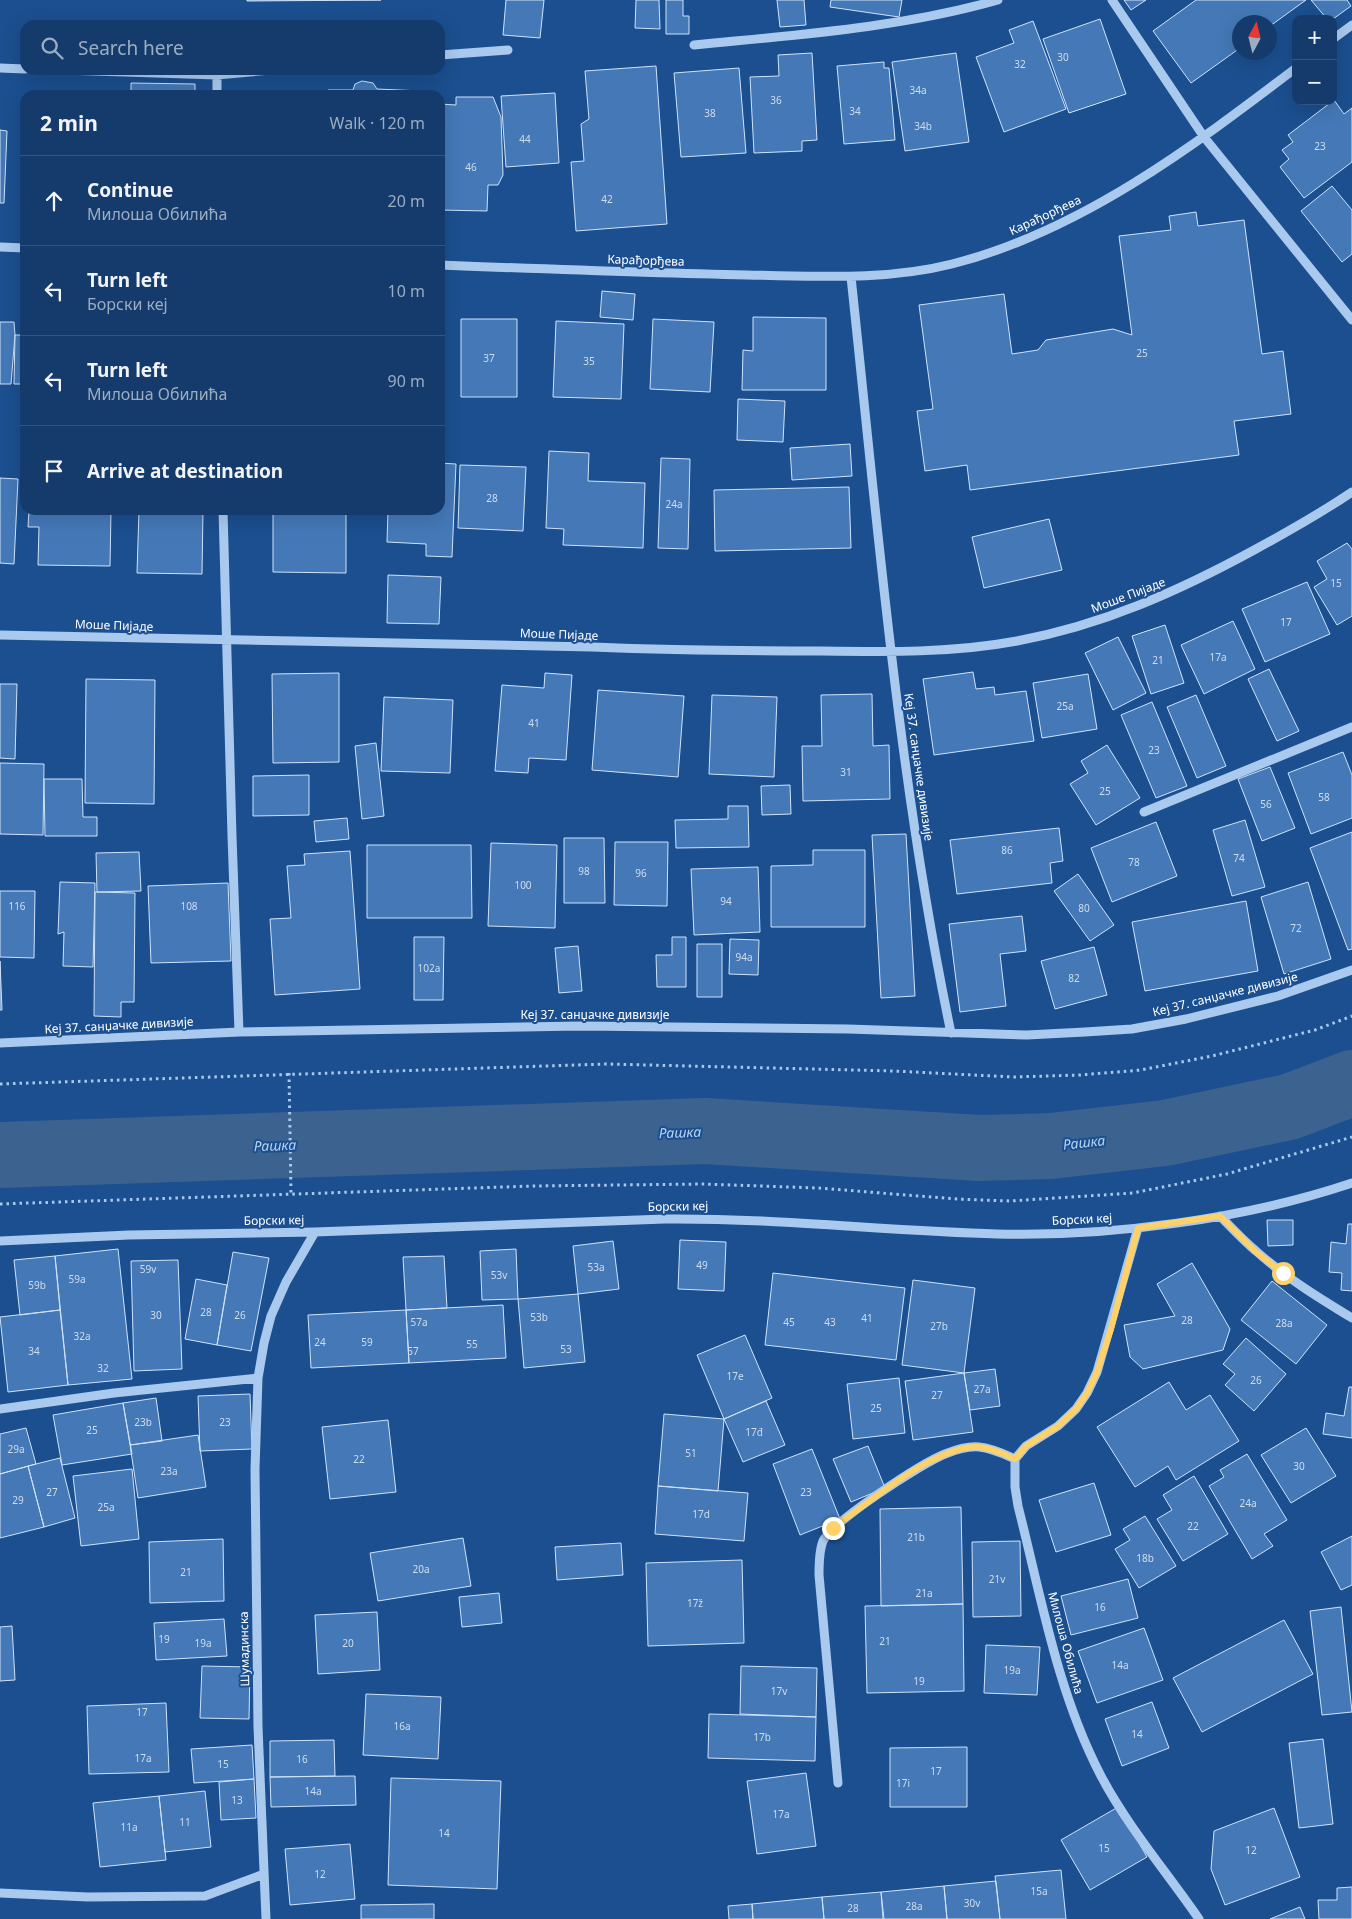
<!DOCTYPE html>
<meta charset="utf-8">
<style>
body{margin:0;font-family:"Noto Sans",sans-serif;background:#1d4271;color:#f1f3f6}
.controls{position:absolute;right:15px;top:15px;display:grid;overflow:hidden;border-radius:10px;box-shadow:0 5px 20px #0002}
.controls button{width:45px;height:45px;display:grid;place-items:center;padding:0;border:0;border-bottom:1px solid #33557e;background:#143b6b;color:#f1f3f6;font:25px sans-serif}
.compass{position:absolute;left:1232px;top:15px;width:45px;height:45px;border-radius:50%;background:#143b6b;box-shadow:0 5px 20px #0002;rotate:7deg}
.stop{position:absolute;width:15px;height:15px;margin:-11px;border:4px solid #ffd166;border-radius:50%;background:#fff}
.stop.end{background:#ffd166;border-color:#fff;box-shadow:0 1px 5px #0008}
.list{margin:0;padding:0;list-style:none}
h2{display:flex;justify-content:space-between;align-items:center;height:65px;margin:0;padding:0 20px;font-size:21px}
h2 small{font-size:16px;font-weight:400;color:#9dadc1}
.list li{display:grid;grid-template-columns:32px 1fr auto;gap:15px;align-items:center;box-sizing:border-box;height:90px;padding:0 20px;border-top:1px solid #33557e}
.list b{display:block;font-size:19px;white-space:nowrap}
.list p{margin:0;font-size:16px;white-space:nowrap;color:#9dadc1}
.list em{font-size:16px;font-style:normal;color:#9dadc1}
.icon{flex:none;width:28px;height:28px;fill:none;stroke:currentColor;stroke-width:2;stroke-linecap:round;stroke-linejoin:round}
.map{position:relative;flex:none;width:1352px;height:1919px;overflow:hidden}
.search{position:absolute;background:#143b6b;box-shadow:0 5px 20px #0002;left:20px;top:20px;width:425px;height:55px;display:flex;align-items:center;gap:12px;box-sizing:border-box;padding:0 18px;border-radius:15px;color:#9dadc1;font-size:19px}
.panel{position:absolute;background:#143b6b;box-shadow:0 5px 20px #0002;left:20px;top:90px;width:425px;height:425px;border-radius:15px}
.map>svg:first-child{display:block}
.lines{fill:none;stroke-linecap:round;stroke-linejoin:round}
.river{stroke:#3c6290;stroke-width:66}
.building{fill:#4478b7;stroke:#cfe3fa}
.path{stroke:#a9c9ee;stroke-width:3;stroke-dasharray:2.5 4;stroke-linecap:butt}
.minor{stroke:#a9c9ee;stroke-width:9}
.route{stroke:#ffd166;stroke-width:6}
.labels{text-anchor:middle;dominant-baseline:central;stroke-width:4;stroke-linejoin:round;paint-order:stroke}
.number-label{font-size:10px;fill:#d0dded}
.street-label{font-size:12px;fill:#fff;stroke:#1b4f8f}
.water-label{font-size:14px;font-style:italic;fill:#b5d3f5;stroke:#1b4f8f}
</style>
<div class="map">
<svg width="1352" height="1919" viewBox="0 0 1352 1919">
<rect width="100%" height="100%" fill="#1b4f8f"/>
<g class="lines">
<path class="river" d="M0 1155 705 1131 979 1148 1051 1146 1165 1133 1289 1107 1352 1083"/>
</g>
<path class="building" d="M247 0H381L247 1Z
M506 0H544L540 38 503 35Z
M636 0H659L660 29 635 28Z
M666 0H683V16H689V34H666Z
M777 0H804L806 25 780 27Z
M831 0H902L899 17 830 7Z
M1124 0H1146L1131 10Z
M1196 0H1306L1270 26V22H1240V48L1191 83 1153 31Z
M1311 0H1347L1351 6 1333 19H1327Z
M1100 19 1126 94 1069 113 1043 39Z
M1033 21 1066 109 1004 132 976 57 1014 43 1009 30Z
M812 53 817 140 802 141V151L754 153 750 77 779 76 778 55Z
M956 53 969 142 905 151 892 62Z
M884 62V68H889L895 140 844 144 837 66Z
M656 66 667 224 576 231 571 162 584 161 581 124 589 119 585 71Z
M739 68 746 153 681 157 674 73Z
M362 81 373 83 377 89 422 91V95H328V90H353L355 84Z
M131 83 195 84V95H131Z
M555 93 559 163 506 167 501 96Z
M456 97H493L501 117 503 175 498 185H488L487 211 440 210V104L456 105Z
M1334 100 1344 114 1352 108V162L1304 198 1280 167 1289 159 1282 150 1293 142 1288 135Z
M0 130 7 131 4 203H0Z
M25 141V202H21Z
M1332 186 1352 210V254L1342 262 1301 211Z
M1196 212 1198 226 1244 220 1262 354 1283 351 1291 414 1234 421 1239 455 970 490 967 465 925 471 917 411 933 409 919 305 1004 294 1012 354 1038 350 1046 340 1113 329 1132 335 1119 236 1171 230 1169 216Z
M602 291 635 294 633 320 600 317Z
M753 317 826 318V390H742L743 350 753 351Z
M461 319H517V397H461Z
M653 319 714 322 710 392 650 389Z
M556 321 624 324 621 399 553 397Z
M0 322H14L15 335 11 384H0Z
M15 335H25V384H14Z
M738 399 785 401 783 442 737 440Z
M850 444 852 476 792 480 790 448Z
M549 451 589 453 588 481 645 483 643 548 563 545 564 529 546 528Z
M661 458 690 459 688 549 658 548Z
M440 463 456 464 452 557 426 556V544L387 542 388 510H440Z
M460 465 526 467 523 531 458 528Z
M0 478 18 479 14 564 0 563Z
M849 487 851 548 715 551 714 490Z
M29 510H111L110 566 38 565 39 527H28Z
M139 510H203L202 574 137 573Z
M273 510H346V573L273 572Z
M1049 519 1062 570 984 588 972 537Z
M1347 543 1352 549V616L1337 625 1314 587 1327 579 1317 561Z
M388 575 441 577 439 624 387 623Z
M1307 582 1330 634 1265 662 1242 609Z
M1233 621 1255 669 1204 694 1181 645Z
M1165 625 1184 683 1151 694 1132 636Z
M1118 637 1146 693 1113 710 1085 653Z
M1269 669 1299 731 1277 741 1248 679Z
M973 672 976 689 994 687 995 695 1026 691 1034 741 934 755 923 679Z
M339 673V762L273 763 272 674Z
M545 673 572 675 566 760 529 758 528 773 495 771 502 685 544 688Z
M1088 674 1097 729 1042 738 1033 683Z
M86 679 155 680 154 804 85 803Z
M0 684H17L15 759 0 758Z
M598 690 684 696 678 777 592 770Z
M872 694 873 746 889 745 890 799 803 801 802 746H822L821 695Z
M712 695 777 697 774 777 709 774Z
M1196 695 1226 766 1197 778 1167 707Z
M384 697 453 700 450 773 381 771Z
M1152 702 1187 786 1156 798 1121 715Z
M376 743 384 816 362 819 355 746Z
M1107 745 1140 798 1096 825 1070 784 1088 773 1081 761Z
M1343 752 1352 775V818L1311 834 1288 773Z
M0 763 44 764 43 835 0 834Z
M1270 767 1295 828 1262 841 1238 779Z
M309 775V815L253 816V776Z
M44 779H82L83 817H97V836H45Z
M790 785 791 814 762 815 761 786Z
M728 806H748L749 847 676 848 675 820 728 819Z
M347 818 349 839 316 842 314 821Z
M1245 820 1265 887 1232 896 1213 830Z
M1156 822 1177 876 1112 902 1091 848Z
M1059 828 1063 861 1050 863 1052 883 957 894 950 840Z
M1352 832V949L1348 950 1310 848Z
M906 834 915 996 881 998 872 835Z
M564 838H604L605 903H564Z
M615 842H668L667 906 614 905Z
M491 843 557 845 555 928 488 926Z
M367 845H471L472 918H367Z
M813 850H865V927H771V866L813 865Z
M350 851 360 989 275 995 270 919 291 918 287 866 305 865 304 854Z
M139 852 141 891 97 892 96 853Z
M758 867 760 932 694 935 691 869Z
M1078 874 1114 925 1090 941 1054 891Z
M60 882 95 883 93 967 63 966 64 932 58 934Z
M1308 882 1331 959 1284 974 1261 897Z
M228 883 231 961 151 963 148 886Z
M0 891H35L34 958 0 957Z
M95 892 135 893 134 1002H121V1017L94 1016Z
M1246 901 1258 971 1145 991 1132 922Z
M1022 916 1026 951 1000 954 1006 1006 960 1012 949 924Z
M414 937H444L443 1000H414Z
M672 937H686V987H657L656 955H672Z
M730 939 759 940 758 975 729 974Z
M697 944H722V997H697Z
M578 946 582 991 559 993 555 948Z
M1094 947 1107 995 1055 1009 1041 961Z
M0 961 2 1010H0Z
M1267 1220H1293V1245L1268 1246Z
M1348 1224H1352V1291L1341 1290 1342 1273 1329 1272 1331 1242 1346 1244Z
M680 1240 726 1242 724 1291 678 1289Z
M613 1241 619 1289 578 1294 573 1246Z
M118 1249 132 1379 68 1385 55 1256Z
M516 1249 518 1299 482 1300 480 1251Z
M233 1252 269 1258 251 1351 217 1345Z
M55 1256 60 1310 20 1315 14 1260Z
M444 1256 447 1308 406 1310 403 1257Z
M178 1260 182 1369 134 1371 131 1261Z
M1192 1263 1230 1329 1223 1350 1143 1369 1130 1357 1124 1325 1175 1316 1157 1284Z
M773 1273 905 1288 896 1360 765 1345Z
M196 1279 227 1285 217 1345 185 1339Z
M913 1280 975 1288 964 1373 902 1365Z
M1272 1281 1327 1325 1296 1364 1241 1320Z
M578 1294 585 1362 524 1368 518 1299Z
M503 1305 506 1358 409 1363 406 1310Z
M60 1310 68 1385 8 1392 0 1317Z
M406 1310 409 1363 311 1368 308 1315Z
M745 1335 772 1398 724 1419 697 1355Z
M1246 1338 1286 1374 1254 1411 1225 1385 1235 1374 1223 1364Z
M995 1369 1000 1406 970 1410 964 1373Z
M964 1373 973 1432 913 1440 905 1381Z
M899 1378 905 1433 853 1439 847 1384Z
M1169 1382 1186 1410 1210 1395 1239 1441 1176 1480 1168 1466 1135 1487 1097 1427Z
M1349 1387H1352V1438L1323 1434 1326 1413 1344 1416Z
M250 1394 252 1449 200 1451 198 1396Z
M156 1398 162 1441 130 1445 123 1403Z
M766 1401 785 1445 743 1462 724 1419Z
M123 1403 132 1454 62 1465 53 1415Z
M664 1414 724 1419 718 1491 658 1486Z
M388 1420 396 1492 330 1499 322 1427Z
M26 1428 36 1464 0 1474V1434Z
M1306 1428 1336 1476 1291 1503 1261 1455Z
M198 1435 206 1487 138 1498 130 1445Z
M868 1446 885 1488 851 1502 833 1459Z
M812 1449 840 1519 800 1535 773 1464Z
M1247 1454 1287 1520 1264 1534 1273 1546 1252 1559 1209 1486 1224 1477 1220 1470Z
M60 1458 75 1518 44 1527 28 1466Z
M28 1466 44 1527 0 1538V1474Z
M132 1469 139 1539 81 1546 73 1476Z
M1194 1476 1228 1534 1183 1561 1157 1519 1172 1510 1163 1495Z
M1094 1483 1111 1535 1056 1552 1039 1500Z
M658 1486 748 1493 744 1541 655 1534Z
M961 1507 963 1604 881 1606 880 1509Z
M1145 1516 1176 1566 1139 1588 1115 1549 1130 1540 1123 1529Z
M1352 1536V1585L1341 1590 1321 1552Z
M463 1538 471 1586 378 1601 370 1553Z
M223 1539 224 1601 150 1603 149 1542Z
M1020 1541 1021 1616 973 1617 972 1542Z
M621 1543 623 1575 557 1580 555 1547Z
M742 1560 744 1643 648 1646 646 1563Z
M1128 1579 1138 1618 1071 1635 1061 1596Z
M499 1593 502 1623 462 1627 459 1597Z
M963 1604 964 1691 867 1693 865 1606Z
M1341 1607 1352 1712 1322 1715 1310 1611Z
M377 1612 380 1670 318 1674 315 1615Z
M224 1619 227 1656 156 1660 154 1623Z
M1284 1620 1313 1674 1202 1732 1173 1678Z
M12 1626 15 1680 0 1681V1627Z
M1144 1628 1163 1680 1097 1703 1078 1651Z
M986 1645 1040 1647 1037 1695 984 1693Z
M202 1666 250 1667 249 1719 200 1718Z
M741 1666 817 1668 816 1717 740 1714Z
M366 1694 441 1697 438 1759 363 1755Z
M1152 1702 1169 1748 1122 1766 1105 1719Z
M166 1703 169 1772 89 1774 87 1706Z
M709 1714 816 1717 815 1761 708 1758Z
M1323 1739 1333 1824 1299 1828 1289 1743Z
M334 1740 335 1776 270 1777V1741Z
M252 1745 254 1779 194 1783 191 1749Z
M967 1747V1807H890V1748Z
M806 1773 816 1846 757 1854 747 1781Z
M355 1776 356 1805 271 1807 270 1777Z
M391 1778 501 1781 497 1889 388 1885Z
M254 1779 256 1818 221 1820 219 1782Z
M205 1791 211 1847 165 1852 159 1796Z
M159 1796 166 1860 100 1867 93 1803Z
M1118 1807 1147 1857 1090 1890 1061 1840Z
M1274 1808 1300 1877 1225 1905 1211 1869 1214 1831Z
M350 1844 355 1899 290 1905 285 1849Z
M1061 1870 1066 1919H1000L995 1876Z
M996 1881 1000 1919H947L944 1886Z
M944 1886 947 1919H884L881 1892Z
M1352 1887V1919H1319L1318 1900H1337V1888Z
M881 1892 883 1919H824L822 1897Z
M822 1897 824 1919H753L752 1904Z
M434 1904V1919H361V1905Z
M752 1904 753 1919H729L728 1906Z
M1300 1907 1305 1919H1270Z"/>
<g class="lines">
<path class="path" d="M289 1073 291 1194
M0 1084 606 1064 894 1071 1013 1077 1080 1075 1141 1070 1212 1056 1315 1030 1352 1016
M0 1204 533 1186 703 1184 818 1188 957 1199 1010 1201 1133 1193 1227 1174 1352 1137"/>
<path class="minor" d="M1112 0 1204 137 1352 320
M1333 39 1352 25
M694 45C795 35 900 28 998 0
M440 55 508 50
M0 68 25 69
M63 70 217 75 271 70
M217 75V95
M0 247 25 248
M440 265C542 269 645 273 747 275 815 276 885 281 952 264 1081 231 1192 147 1296 68
M851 277C878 530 899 784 951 1033
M223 510 232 836 239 1032
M0 635C197 640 395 642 592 647 669 650 745 651 822 651 887 652 953 653 1017 641 1103 625 1179 591 1256 549 1289 531 1321 513 1352 492
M1144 812 1352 727
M0 1043 239 1032 580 1026 848 1029 1027 1035 1085 1032 1132 1029 1186 1019 1278 996 1352 970
M1220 1216C1232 1228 1243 1240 1256 1251 1285 1277 1319 1298 1352 1318
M1138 1228 1097 1372 1087 1393 1076 1409 1058 1426 1026 1446 1015 1459V1487L1018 1506C1041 1596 1057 1691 1100 1774 1127 1826 1166 1871 1199 1919
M0 1241 129 1235 315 1232 665 1219C776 1218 886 1231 997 1234 1110 1237 1245 1219 1352 1183
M0 1409 114 1393 258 1378
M838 1783 819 1575C819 1564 819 1551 823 1541 833 1521 922 1463 945 1454 955 1450 968 1446 979 1447 992 1448 1004 1454 1015 1459
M0 1893 88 1897 205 1896 264 1874
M266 1919 258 1727 255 1469 258 1378 264 1343 271 1316 286 1282 315 1232"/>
</g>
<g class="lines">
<path class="route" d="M833 1528C867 1504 936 1444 979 1447 992 1448 1004 1454 1015 1459L1026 1446 1058 1426 1076 1409 1087 1393 1097 1372 1111 1329 1138 1228 1220 1216 1256 1252 1283 1273"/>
</g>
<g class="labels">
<g class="number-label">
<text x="1063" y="57">30</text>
<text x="1020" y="64">32</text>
<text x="918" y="90">34a</text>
<text x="776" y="100">36</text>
<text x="855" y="111">34</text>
<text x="710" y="113">38</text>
<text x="923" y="126">34b</text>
<text x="525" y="139">44</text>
<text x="1320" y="146">23</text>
<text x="471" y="167">46</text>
<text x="607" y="199">42</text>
<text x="1142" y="353">25</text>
<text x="489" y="358">37</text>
<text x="589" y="361">35</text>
<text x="492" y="498">28</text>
<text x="674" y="504">24a</text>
<text x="1336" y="583">15</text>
<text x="1286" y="622">17</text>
<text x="1218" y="657">17a</text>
<text x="1158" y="660">21</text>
<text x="1065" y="706">25a</text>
<text x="534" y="723">41</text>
<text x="1154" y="750">23</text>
<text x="846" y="772">31</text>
<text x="1105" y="791">25</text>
<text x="1324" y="797">58</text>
<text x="1266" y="804">56</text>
<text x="1007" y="850">86</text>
<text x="1239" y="858">74</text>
<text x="1134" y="862">78</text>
<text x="584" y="871">98</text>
<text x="641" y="873">96</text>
<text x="523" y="885">100</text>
<text x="726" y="901">94</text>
<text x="17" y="906">116</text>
<text x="189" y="906">108</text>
<text x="1084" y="908">80</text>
<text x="1296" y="928">72</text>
<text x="744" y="957">94a</text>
<text x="429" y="968">102a</text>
<text x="1074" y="978">82</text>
<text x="702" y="1265">49</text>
<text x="596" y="1267">53a</text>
<text x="148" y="1269">59v</text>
<text x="499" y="1275">53v</text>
<text x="77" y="1279">59a</text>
<text x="37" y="1285">59b</text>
<text x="206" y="1312">28</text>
<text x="156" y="1315">30</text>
<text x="240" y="1315">26</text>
<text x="539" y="1317">53b</text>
<text x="867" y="1318">41</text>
<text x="1187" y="1320">28</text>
<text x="419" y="1322">57a</text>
<text x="789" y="1322">45</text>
<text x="830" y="1322">43</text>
<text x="1284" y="1323">28a</text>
<text x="939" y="1326">27b</text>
<text x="82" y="1336">32a</text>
<text x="320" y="1342">24</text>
<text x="367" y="1342">59</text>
<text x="472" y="1344">55</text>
<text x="566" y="1349">53</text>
<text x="34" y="1351">34</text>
<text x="413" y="1351">57</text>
<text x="103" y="1368">32</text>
<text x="735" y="1376">17e</text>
<text x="1256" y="1380">26</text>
<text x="982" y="1389">27a</text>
<text x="937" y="1395">27</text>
<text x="876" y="1408">25</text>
<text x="143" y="1422">23b</text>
<text x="225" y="1422">23</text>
<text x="92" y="1430">25</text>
<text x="754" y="1432">17đ</text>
<text x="16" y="1449">29a</text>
<text x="691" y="1453">51</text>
<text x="359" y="1459">22</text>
<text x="1299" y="1466">30</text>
<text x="169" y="1471">23a</text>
<text x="52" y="1492">27</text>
<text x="806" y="1492">23</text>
<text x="18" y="1500">29</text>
<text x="1248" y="1503">24a</text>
<text x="106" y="1507">25a</text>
<text x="701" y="1514">17d</text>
<text x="1193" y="1526">22</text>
<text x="916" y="1537">21b</text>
<text x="1145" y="1558">18b</text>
<text x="421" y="1569">20a</text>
<text x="186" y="1572">21</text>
<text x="997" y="1579">21v</text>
<text x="924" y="1593">21a</text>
<text x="695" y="1603">17ž</text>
<text x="1100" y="1607">16</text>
<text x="164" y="1639">19</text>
<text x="885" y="1641">21</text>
<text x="203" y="1643">19a</text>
<text x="348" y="1643">20</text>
<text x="1120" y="1665">14a</text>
<text x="1012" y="1670">19a</text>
<text x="919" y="1681">19</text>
<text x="779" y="1691">17v</text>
<text x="142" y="1712">17</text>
<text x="402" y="1726">16a</text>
<text x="1137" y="1734">14</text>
<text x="762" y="1737">17b</text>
<text x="143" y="1758">17a</text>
<text x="302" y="1759">16</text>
<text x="223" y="1764">15</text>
<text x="936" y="1771">17</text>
<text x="903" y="1783">17i</text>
<text x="313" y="1791">14a</text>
<text x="237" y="1800">13</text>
<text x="781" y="1814">17a</text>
<text x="185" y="1822">11</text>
<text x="129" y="1827">11a</text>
<text x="444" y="1833">14</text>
<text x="1104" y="1848">15</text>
<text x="1251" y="1850">12</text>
<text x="320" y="1874">12</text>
<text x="1039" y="1891">15a</text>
<text x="972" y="1903">30v</text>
<text x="914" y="1906">28a</text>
<text x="853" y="1908">28</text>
</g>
<g class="street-label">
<text transform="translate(1045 215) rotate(-25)">Карађорђева</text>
<text transform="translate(646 260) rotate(2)">Карађорђева</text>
<text transform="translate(1128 595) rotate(-21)">Моше Пијаде</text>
<text transform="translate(114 625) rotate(2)">Моше Пијаде</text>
<text transform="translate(559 634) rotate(2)">Моше Пијаде</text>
<text transform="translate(919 767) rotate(82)">Кеј 37. санџачке дивизије</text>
<text transform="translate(1225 994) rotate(-14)">Кеј 37. санџачке дивизије</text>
<text x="595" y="1014">Кеј 37. санџачке дивизије</text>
<text transform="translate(119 1025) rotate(-3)">Кеј 37. санџачке дивизије</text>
<text transform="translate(678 1206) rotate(-1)">Борски кеј</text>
<text transform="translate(1082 1219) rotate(-3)">Борски кеј</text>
<text transform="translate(274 1220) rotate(-1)">Борски кеј</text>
<text transform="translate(1066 1643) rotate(75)">Милоша Обилића</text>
<text transform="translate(244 1649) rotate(-91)">Шумадинска</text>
</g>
<g class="water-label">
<text transform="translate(680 1132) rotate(-2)">Рашка</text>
<text transform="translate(1084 1142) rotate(-6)">Рашка</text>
<text transform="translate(275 1145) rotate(-2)">Рашка</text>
</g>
</g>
</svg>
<div class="controls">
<button>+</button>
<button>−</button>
</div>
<svg class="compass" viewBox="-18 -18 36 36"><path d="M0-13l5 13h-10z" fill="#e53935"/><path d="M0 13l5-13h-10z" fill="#9dadc1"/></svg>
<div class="stop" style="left:1283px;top:1273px"></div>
<div class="stop end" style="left:833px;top:1528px"></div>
<div class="search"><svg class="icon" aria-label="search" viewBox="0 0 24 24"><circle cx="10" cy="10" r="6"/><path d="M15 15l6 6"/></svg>Search here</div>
<section class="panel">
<h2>2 min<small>Walk · 120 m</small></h2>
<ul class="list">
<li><svg class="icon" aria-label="ahead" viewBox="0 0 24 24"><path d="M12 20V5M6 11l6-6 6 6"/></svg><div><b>Continue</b><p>Милоша Обилића</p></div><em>20 m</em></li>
<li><svg class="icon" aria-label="left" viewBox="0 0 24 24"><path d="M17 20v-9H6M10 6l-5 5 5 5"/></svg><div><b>Turn left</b><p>Борски кеј</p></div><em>10 m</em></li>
<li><svg class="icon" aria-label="left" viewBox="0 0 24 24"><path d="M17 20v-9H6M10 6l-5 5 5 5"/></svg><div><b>Turn left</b><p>Милоша Обилића</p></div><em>90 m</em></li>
<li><svg class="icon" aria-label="arrive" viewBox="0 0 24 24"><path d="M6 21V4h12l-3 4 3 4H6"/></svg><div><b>Arrive at destination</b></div></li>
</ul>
</section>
</div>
